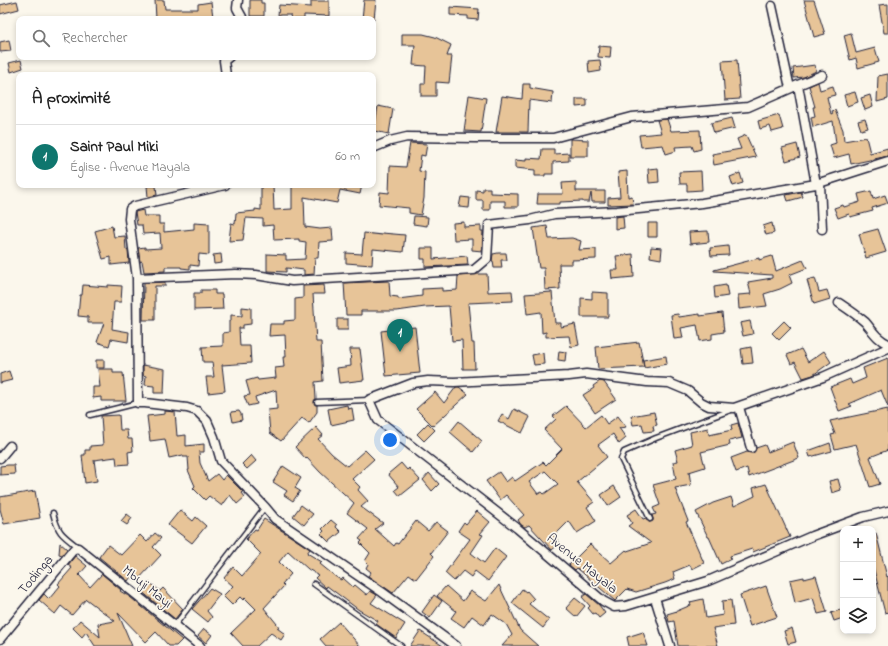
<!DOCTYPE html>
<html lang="fr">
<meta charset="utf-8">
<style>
body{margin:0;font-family:"Indie Flower",sans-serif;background:#f6f6f6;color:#222}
.controls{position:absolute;right:12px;bottom:12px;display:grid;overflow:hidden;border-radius:8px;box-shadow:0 2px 6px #0003}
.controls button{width:36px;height:36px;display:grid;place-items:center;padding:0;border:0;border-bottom:1px solid #e0e0e0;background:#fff;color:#222;font:20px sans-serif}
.you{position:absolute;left:390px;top:440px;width:14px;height:14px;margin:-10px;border:3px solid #fff;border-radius:50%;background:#1a73e8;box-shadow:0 0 0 6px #1a73e833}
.badge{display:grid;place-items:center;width:26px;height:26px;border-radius:50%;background:#0f766e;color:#fff;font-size:13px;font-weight:700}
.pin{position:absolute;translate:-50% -33px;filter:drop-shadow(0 1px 2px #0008)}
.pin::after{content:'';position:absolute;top:21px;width:14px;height:12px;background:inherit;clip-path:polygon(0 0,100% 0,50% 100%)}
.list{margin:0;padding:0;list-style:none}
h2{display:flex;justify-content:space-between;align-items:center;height:52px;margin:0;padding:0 16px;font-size:17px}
h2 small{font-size:13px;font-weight:400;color:#767676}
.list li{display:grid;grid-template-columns:26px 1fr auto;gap:12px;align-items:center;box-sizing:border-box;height:64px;padding:0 16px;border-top:1px solid #e0e0e0}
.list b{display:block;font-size:15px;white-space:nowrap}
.list p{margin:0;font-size:13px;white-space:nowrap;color:#767676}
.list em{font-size:13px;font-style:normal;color:#767676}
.icon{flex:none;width:22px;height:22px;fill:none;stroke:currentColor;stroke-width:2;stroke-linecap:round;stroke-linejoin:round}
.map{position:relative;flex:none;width:888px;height:646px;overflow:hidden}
.search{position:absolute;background:#fff;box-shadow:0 2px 6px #0003;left:16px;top:16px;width:360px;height:44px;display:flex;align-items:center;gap:10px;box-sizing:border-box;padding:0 14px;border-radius:8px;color:#767676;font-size:15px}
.panel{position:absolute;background:#fff;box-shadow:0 2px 6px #0003;left:16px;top:72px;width:360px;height:116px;border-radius:8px}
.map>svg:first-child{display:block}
.building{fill:#e7c498;stroke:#22223b;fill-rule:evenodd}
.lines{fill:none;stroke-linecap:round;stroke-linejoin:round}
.lane-casing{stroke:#22223b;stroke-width:7}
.street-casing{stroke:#22223b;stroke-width:11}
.lane{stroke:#fbf7ec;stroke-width:4}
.street{stroke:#fbf7ec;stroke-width:8}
.labels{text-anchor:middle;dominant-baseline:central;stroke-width:3.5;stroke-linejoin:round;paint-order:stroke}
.street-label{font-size:14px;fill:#22223b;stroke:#fbf7ec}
</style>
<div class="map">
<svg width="888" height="646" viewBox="0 0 888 646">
<rect width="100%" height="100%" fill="#fbf7ec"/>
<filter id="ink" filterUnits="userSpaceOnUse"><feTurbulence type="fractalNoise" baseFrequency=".025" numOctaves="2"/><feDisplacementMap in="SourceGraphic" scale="8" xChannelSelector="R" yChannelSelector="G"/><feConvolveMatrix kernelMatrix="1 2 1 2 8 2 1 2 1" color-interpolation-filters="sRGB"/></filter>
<g filter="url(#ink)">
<path class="building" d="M155 0H164L165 9H198V4L211 2 213 17 196 19H156Z
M250 0H261V3H264V16H250Z
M364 0H376L374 19H362Z
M804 0H814L825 34 814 37Z
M17 1 19 9 0 14V5Z
M311 1H329V16L304 15V19H291L290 15H278L279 5 311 7Z
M888 4V33H884L879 5Z
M450 7 479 9 478 20 468 19V16L450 15Z
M851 33 856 53 875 48 879 62 858 68 856 58 850 60 844 35Z
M402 34H423L435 37 451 45 447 56H452L449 83 436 82V96H421V84H425L426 66 413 65 415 45H402Z
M9 40 11 51 0 52V42Z
M599 46 611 47 610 58 598 57Z
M21 60 23 68 11 72 9 63Z
M600 60 601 71 589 73 588 61Z
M737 60 740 99 725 100 722 61Z
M815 65 816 71 804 77 794 78 793 68Z
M888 74V99L877 102 878 76Z
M818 82 820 90 833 86 835 95 827 97 831 114 833 113 832 111 835 110 843 130 844 141 866 137 870 153 888 148V156L851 164 849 154 834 158 830 145 836 143 833 121 813 127 811 117 815 116 813 107H815L809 86Z
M523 84H530V88L553 92 552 103 529 100 528 132H496L502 96 522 99Z
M855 92 858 102 847 106 844 95Z
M469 95 486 98 481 132 464 131Z
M870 95 873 107 865 110 861 98Z
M576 99H587V106L576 107Z
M378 106 393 109 389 134 374 131Z
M779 115 783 129 772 132 770 126 760 129 758 121Z
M732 118 735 128 714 133 711 123Z
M667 119 671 131 700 130 701 149 694 151 692 146 675 147 676 151 666 154 663 145 641 147 639 135 661 133 657 120Z
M865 119 868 128 861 130 858 121Z
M746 135 756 157 714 165 712 154 741 149 737 139Z
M570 139 588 140V156H570Z
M410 143 427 144 425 156 421 155 419 171 425 172 424 198 421 215 409 213V208L379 205 380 192 389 193 390 166 406 167Z
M797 144 800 157 786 161 782 148Z
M542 149H554V154L569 153V161L553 162V174H545V176H535V170L515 168V160L526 161V158L541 159Z
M658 168 659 182 649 183 648 169Z
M627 171 628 197 632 196 633 204 608 205V198L620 197 618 172Z
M701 171 702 190 687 191V184H680L679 172Z
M740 173 743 183 733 186 730 177Z
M576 182V191H605V202H592L591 193 589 202H583V201L560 202V204H537L538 194H563L562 183Z
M261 185H273L274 210 292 209V185H362L360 194 340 190 337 203 304 197 305 227 320 229 332 228 333 241 319 242 318 258H315L314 274 304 275V270L296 269 286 268V272L267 271V254L286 255V260L305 259 306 242 299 241V239L274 240 273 225 263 226V219L246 218 243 240 229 241 231 223 235 224 236 213 255 211V209L261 210Z
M147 186H156L157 195 148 197Z
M483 188H490V193L518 194V207H505V201H490V210H483V200H476V190L483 191Z
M871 191 873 199 885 195 888 203 872 208 873 211 850 217 849 214 838 218 834 208 843 205 844 207 860 202 858 194Z
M801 192 803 197 788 201 786 195Z
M461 197 470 198 469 208 459 207Z
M143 210 144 216H159V224H164V232L194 229V223L209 224V255L199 254 198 266 190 265V269L181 268V267H165V271L144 272 142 261 140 262 138 248 145 247V249L161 248 160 233 143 234 142 225H137L135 212Z
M414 216 428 217 427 226 413 224Z
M623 216 624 228 615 229V217Z
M464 222V227L481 226V231H483L482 251 472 250V239L454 240 453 223Z
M648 223H657V237H648Z
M772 223 774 233 766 235 763 226Z
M112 226 114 237 125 236 126 250 128 249 129 263 111 265V257L103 259 95 231Z
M547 226 549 239 572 238 581 241 579 250 596 249V259L572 260V264H559L560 289 545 290 544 268H539L533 228Z
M878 229 886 252 866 258 859 234Z
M708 231 709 242 690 244 689 232Z
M364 233 382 235V233L405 235 403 252 373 249 372 265 346 263V253L362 254Z
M728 246 729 255 711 256 710 248Z
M651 247 662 248 661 259 650 257Z
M421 248H433V259L467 256 468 265 425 267V259H421Z
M498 253H506L507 260H501L502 268H494L493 261H492L493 254Z
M221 254 222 263 214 264 213 255Z
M633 254 634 277 612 279 611 270H618L616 256Z
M772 256 776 271 803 260 807 268 789 275 792 283 780 289 764 294 767 306 739 309 738 295 751 294 748 282 772 278V275L714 271V270L759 258V260Z
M478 274H487L488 292 512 291 513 301 468 303 472 343H474L475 369H463L462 340 452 341 449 306 425 307 397 311H361V315H346L344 283 389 281 390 296 398 297V299L422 296V289L442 288V291L457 290 458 276Z
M815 278 819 292 827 290 830 299 814 304 807 280Z
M165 282V286H155V320H143L144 283Z
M83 285 108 287V285L122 286 121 302H114L112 329 129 332 128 342 111 339 109 346 97 342 104 323H88V317L78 316 80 295H82Z
M324 285 325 294H313L316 342H321L323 381 315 382 316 399 314 403 317 405V412L309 423 302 418 281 441 270 433 268 410 277 409 276 390 255 397 257 404 248 406 244 396 250 395 246 381 257 378 258 380 276 378 275 368 284 367 283 357H286L285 335 269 336 270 324H284V321L295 320V299L303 298V286Z
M726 285 728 296 715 298 714 287Z
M201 290H215V294H222L223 309 194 310V293H201Z
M552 292 555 323H561V327L575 324 579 345 571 347 569 336 546 337V332L542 333 541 312 527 314 525 294Z
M592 292 608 293V317H581V298L592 299Z
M242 307 251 308V324L243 325V328H239L240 346H250L251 363 222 365 225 391 208 393 206 377H214L212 362H203L202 347 223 346V333L229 332V321H231V315L242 316Z
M722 313 724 332 712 334V339L700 341 697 325 681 328 683 338 674 339 671 315 678 314 679 317 700 314V316Z
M337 319H348V330H337Z
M750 321 753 334 743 336 740 323Z
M784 321 791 328 779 340 772 333Z
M415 327 420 373 386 376 381 331Z
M639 342 644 367 598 369 596 347Z
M751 347 753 363 743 364 741 349Z
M350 349H360L364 380 339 383 337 368 351 366Z
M801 349 808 362 824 351 831 362 813 375 803 378 795 362 791 364 787 355Z
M559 351 566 352 565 361 558 360Z
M543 353 544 364 534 365 532 355Z
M666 356 667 364 644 368 643 360Z
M888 358V407L881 390 849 404 852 406 839 411 830 387 850 379 852 384 866 378 863 368Z
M96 360H104V368H96Z
M143 365 165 369 164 393H154V386L145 385 146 376 143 375Z
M98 369H113V373H123L126 401H101V397L93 398V387H100Z
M9 371 12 380 0 383V374Z
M600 381 604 382 616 399 595 413 583 395 594 388 593 386Z
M456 387H459L468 394 433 426 416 409 435 392 444 403Z
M347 405 348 409 352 408 354 420 331 425 328 409Z
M566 406 586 427 601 415 607 424 618 416 626 427 619 428 626 438 619 444 613 434 598 445 607 457 577 482 594 502 587 507 596 521 577 533 569 521 554 536 560 543 552 550 529 525 525 527 521 525 518 520 524 515 506 495 500 500 486 481 499 472 506 482 512 477 515 481 543 462 546 465 562 449 544 430 556 419 553 416ZM545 471 558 484 544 494 542 492 538 494 529 482Z
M514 409 530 417 522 433 498 421 502 414 509 419Z
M888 409V450L870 457 880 484 870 487 856 444 835 449 831 435 835 434 830 421Z
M165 411 175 412 177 436 186 435V446L204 444V452H199L200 463 208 481 217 474 222 480 226 475 243 492 242 493 245 497 237 504 230 495 222 506 209 496 205 500 193 488 195 486 188 470H189L188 457H183V455L169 458 165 439 150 441 147 416 165 414Z
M239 411 241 414 242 420 233 422 231 412Z
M654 412 657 425 653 426 654 431 644 432 642 424 633 425 631 416Z
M119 415 120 430H127L128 439H132L133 451 128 452 129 464 117 465 116 457 94 460 97 481 85 483 82 455H85V450H90V446L103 445 101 416Z
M459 421 482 441 473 452 450 432Z
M428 423 435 430 424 441 417 434Z
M738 423 742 438 729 441 730 445 701 452 705 467 689 472 691 485 675 488 688 521 686 522 704 563 692 569 690 565 673 572 675 579 665 583 636 592 627 589 615 601 577 568 575 570 569 565 590 544 611 563 626 550 627 551 651 543 628 526 632 523 627 515 636 509 643 519 646 518 649 522 653 521V519L652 515 656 514 653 508 660 505 653 485 676 479 673 462 678 461 675 450 692 445 690 432 708 428 709 435 732 430 731 425Z
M316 427 323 435 318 439 332 454 347 466 365 450 374 459 352 479 360 487 358 490 368 501 361 507 383 523 375 529 394 546 396 543 398 544 416 521 428 531 436 522 448 531 431 553 434 556 416 579 409 574 393 593 368 576 371 572 366 568 368 564 365 561 370 553 360 543 362 541 359 539 368 529 347 513 354 503 320 472 307 458 306 459 295 447Z
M793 442 799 458 749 477 747 468 736 472 731 458 747 452 753 453 756 448 765 445 768 452Z
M830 443 832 451 810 457 808 451Z
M251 455 256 461 247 469 242 464Z
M401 463 407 470 409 468 420 480 400 496 395 490 399 487 388 474Z
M8 465H14L15 474 0 475V466Z
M283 466 301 478 295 488 300 491 293 501 284 495 287 491 273 482Z
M429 473 439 484 432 491 423 480Z
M838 479 841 490 832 493 829 481Z
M766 484 790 537 753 552 752 549 730 556 731 559 721 564 709 537H708L696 512 713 503 731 497 734 506 755 496 753 488Z
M614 486 621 497 608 506 601 495Z
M35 491 40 518 4 524 0 509V497Z
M301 505 313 514 304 525 293 516Z
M180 510 193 521 196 517 206 526 192 543 168 525Z
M477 511 490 522 480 534 483 535 471 553 484 563 495 548 506 557 488 581 475 571 471 577 463 571 454 581 445 573 470 539 458 531 464 522 466 524Z
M127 514 132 518 127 525 121 521Z
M264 519 310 549 307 553 322 562 320 564 336 577 341 580 343 578 353 587 355 585 367 595 370 591 377 595 371 603 405 624 396 638 376 624 378 621 359 610 327 586 326 588 315 578 318 575 308 569 288 551 279 562 291 574 282 584 284 586 264 608 277 624 279 627 277 628 285 634 281 640 271 633 257 646H243L231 633 256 609 245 598 243 600 240 597 232 605 223 596 233 586 224 578 233 567 242 576 261 554 246 539 255 529 257 530Z
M331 520 337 525 336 527 341 532 329 542 321 534 324 531 322 529Z
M155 533 161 538 153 547 161 555 137 581 131 577 128 581 99 557 108 545 121 555 140 535 147 542Z
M876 533 887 577 888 576V612L885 613 873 566V534Z
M60 543 67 549 62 555 59 554Z
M75 556 87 566 79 575 90 587 102 574 121 590 120 591 130 597 182 640 176 646H169L156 632 146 642 118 613 132 646H95L86 632 82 637 73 628 80 620 100 637 98 624 115 621 86 599 72 615 61 606 55 614 39 600 44 594 49 599 60 586 58 584 72 568 68 565Z
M816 576 827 612 818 614 813 598 795 603 790 580 804 577V579Z
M149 582 160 591 163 588 183 609 175 619 141 591Z
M499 585 520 630 538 646H502L512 635 506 624 492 614 484 625 472 616 464 627 451 618 456 611 437 596 446 586 463 601 470 591 486 601Z
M766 586 777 617 750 626 740 595Z
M210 588 220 594 207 611 212 617 208 622 192 609 205 594Z
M522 589 526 592 527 591 534 599 529 604 549 620 543 628 512 603Z
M586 594 599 605 605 613 599 618 595 613 593 614 588 608 590 606 582 597Z
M434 595 442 601 430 618 422 612Z
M575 598 585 606 576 617 566 608Z
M703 599 706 618 723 615 722 601 731 600 734 625 713 628 718 646H678L674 621 669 622 667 614 677 611 691 605 690 602Z
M843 609V618L834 621 831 613Z
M339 622 360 646H326L320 639Z
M792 628 796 642 788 644 784 631Z
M204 629 212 635 206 643 198 636Z
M420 631 443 646H410Z
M643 632 648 646H629L627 637Z"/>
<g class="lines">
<defs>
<path id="lane" d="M317 402 369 400
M90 415 138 403
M53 513C58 533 62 535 78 547
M650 519 621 459 624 452 656 438 731 410
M314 584 401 646
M175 625 265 507"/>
<path id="street" d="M238 0 237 8 243 19
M772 6 790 88
M226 75 224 61 229 57
M798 85 816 184
M373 148 390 141 407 137 475 138H553L632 117 748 107 798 85 822 75
M820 183 822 229
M225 185 135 206 130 209 129 219 137 278 138 403H145L187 408 197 411 207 421 214 437 221 461 265 507 275 519 382 592 456 646
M137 278 236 274 256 275 292 281 474 270 487 259 489 225 530 220 554 214 617 211 702 203 816 184 888 161
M839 303C848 309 857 315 865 322 873 331 877 339 888 344
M888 348 823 377 734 408 709 406 701 402 688 391 669 383 647 382 586 374 569 376 454 382 428 381 413 383 369 400 378 420 517 528 603 601 614 607 626 606 708 581 812 536 863 517 888 511
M739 407 751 448
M0 458 10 446
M655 598 670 646
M0 639 74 549 78 548 200 646"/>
</defs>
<use href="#lane" class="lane-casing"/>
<use href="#street" class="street-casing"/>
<use href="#lane" class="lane"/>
<use href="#street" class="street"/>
</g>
</g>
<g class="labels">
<g class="street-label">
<text transform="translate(582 564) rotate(39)">Avenue Mayala</text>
<text transform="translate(36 575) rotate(-50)">Todinga</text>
<text transform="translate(147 587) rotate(39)">Mbuji Mayi</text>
</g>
</g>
</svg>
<div class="controls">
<button>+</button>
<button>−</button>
<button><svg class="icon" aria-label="layers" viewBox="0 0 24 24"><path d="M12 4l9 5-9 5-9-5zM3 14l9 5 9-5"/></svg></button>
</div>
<div class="you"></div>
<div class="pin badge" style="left:400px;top:352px">1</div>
<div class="search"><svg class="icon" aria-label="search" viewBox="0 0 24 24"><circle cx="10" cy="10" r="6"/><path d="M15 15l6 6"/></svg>Rechercher</div>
<section class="panel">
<h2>À proximité<small></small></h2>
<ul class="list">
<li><span class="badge">1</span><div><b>Saint Paul Miki</b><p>Église · Avenue Mayala</p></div><em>60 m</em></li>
</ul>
</section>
</div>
